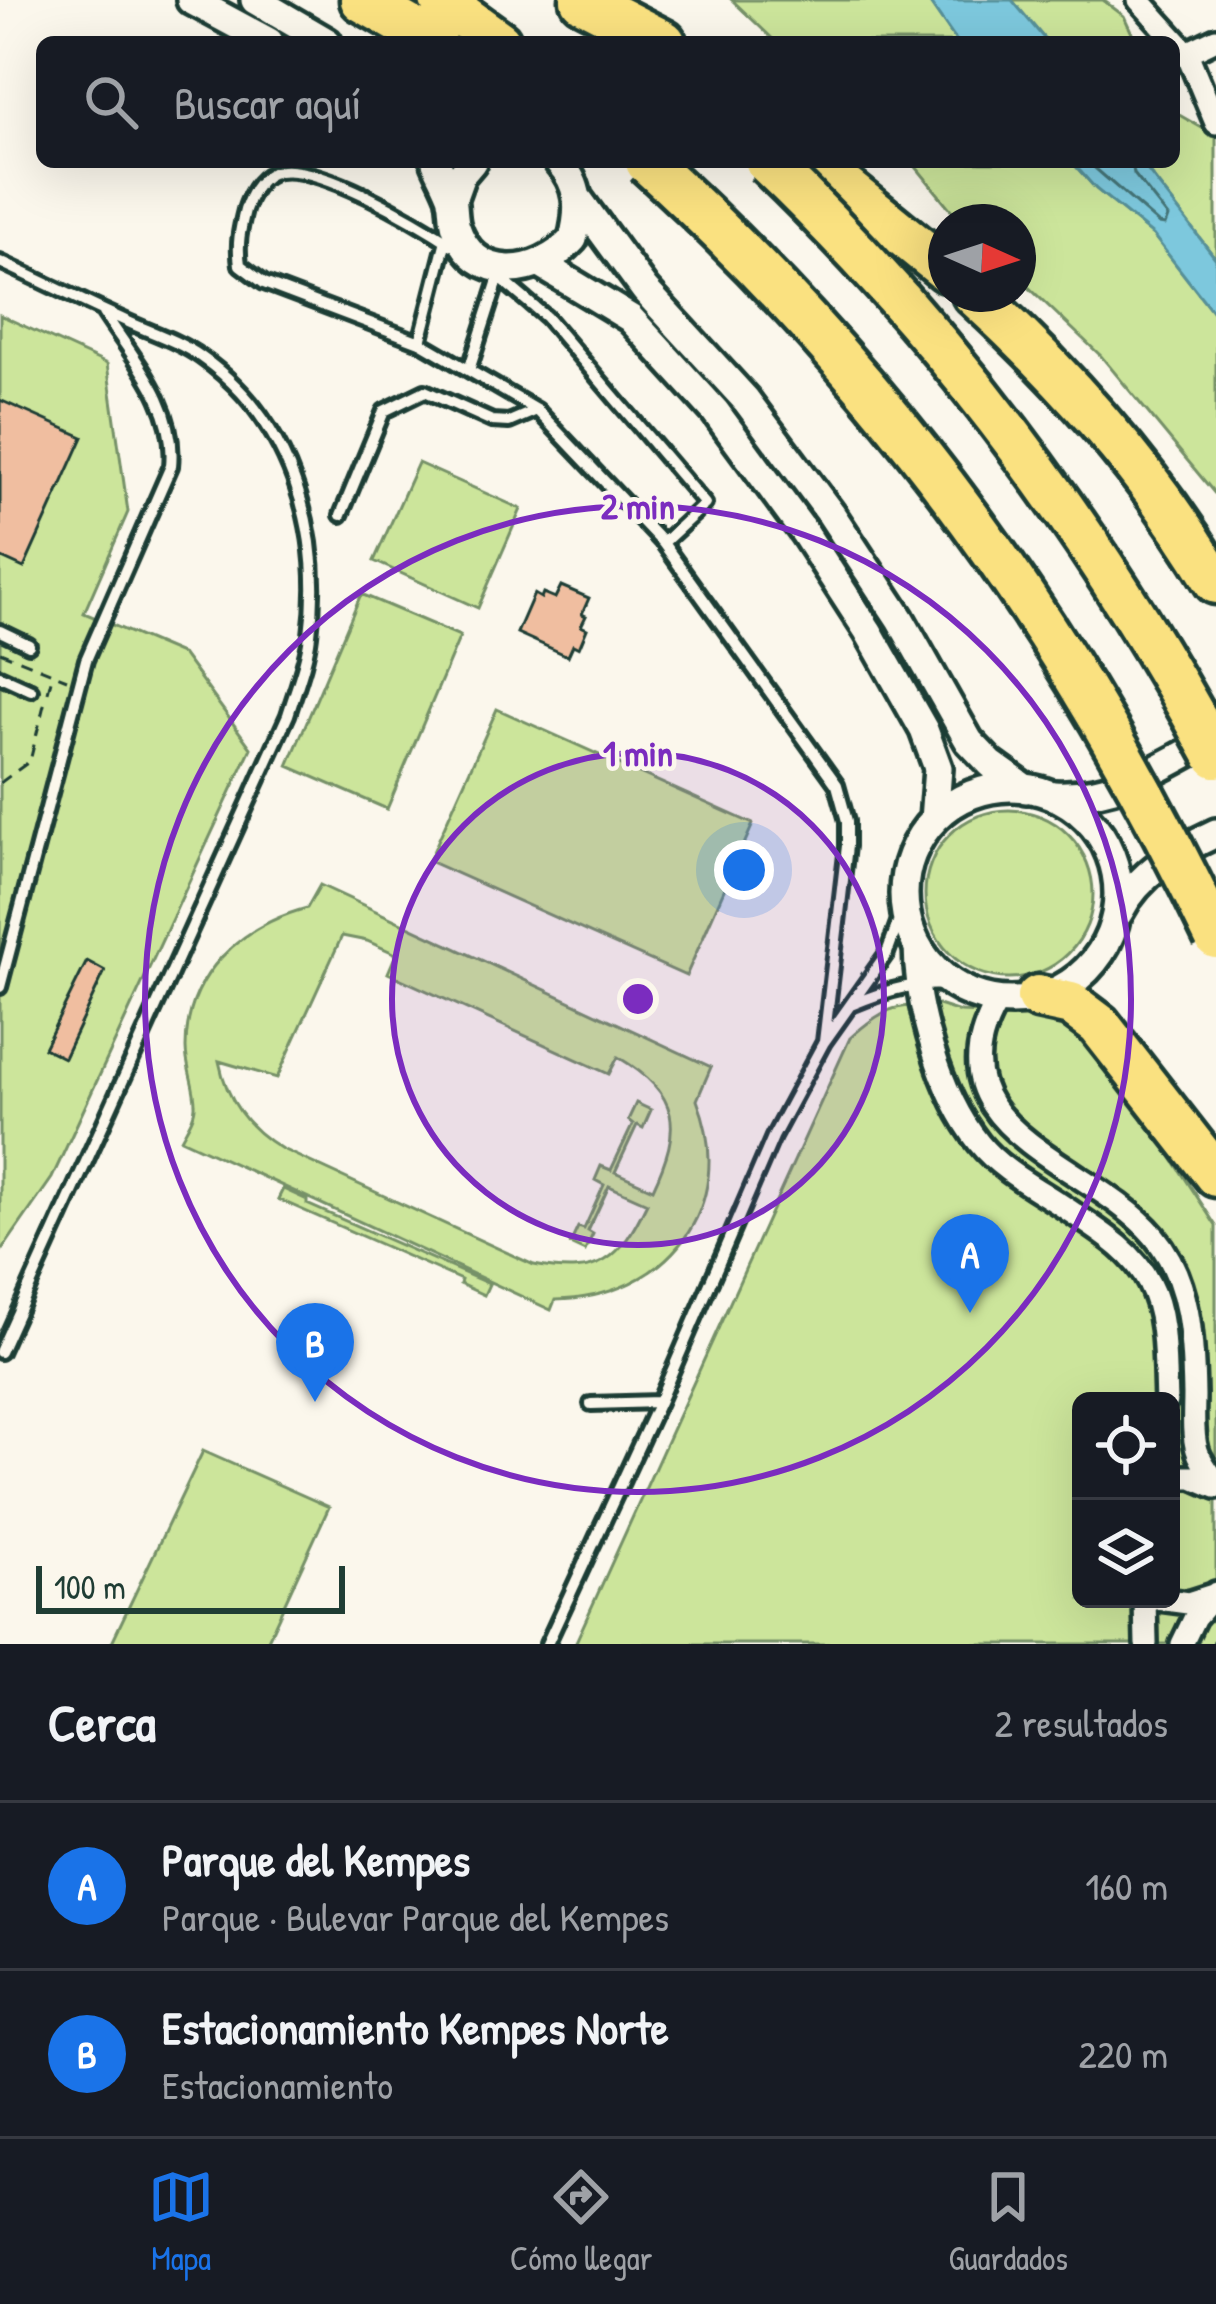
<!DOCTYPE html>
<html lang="es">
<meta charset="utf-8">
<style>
body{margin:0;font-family:"Patrick Hand",sans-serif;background:#20242c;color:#f1f3f6}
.controls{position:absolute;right:36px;bottom:36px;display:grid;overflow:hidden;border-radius:18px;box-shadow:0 12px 48px #0002}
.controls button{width:108px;height:108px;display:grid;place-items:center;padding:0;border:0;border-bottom:3px solid #363941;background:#171b24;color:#f1f3f6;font:60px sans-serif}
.compass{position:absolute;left:928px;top:204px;width:108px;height:108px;border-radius:50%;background:#171b24;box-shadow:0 12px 48px #0002;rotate:93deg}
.scale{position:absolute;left:36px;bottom:30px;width:309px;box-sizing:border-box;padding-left:12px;border:6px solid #1f3d34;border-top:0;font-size:33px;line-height:42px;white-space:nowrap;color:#1f3d34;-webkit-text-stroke:9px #fbf7ec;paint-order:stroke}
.you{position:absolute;left:744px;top:870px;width:42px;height:42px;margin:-30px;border:9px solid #fff;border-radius:50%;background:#1a73e8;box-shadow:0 0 0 18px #1a73e833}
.badge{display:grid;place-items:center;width:78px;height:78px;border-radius:50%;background:#1a73e8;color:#fff;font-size:39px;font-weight:700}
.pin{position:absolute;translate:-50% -99px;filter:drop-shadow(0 3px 6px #0008)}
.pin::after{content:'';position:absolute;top:63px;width:42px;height:36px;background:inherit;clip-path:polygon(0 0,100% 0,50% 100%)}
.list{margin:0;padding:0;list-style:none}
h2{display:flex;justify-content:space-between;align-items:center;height:156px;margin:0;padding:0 48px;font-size:51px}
h2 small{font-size:39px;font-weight:400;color:#9ea1a6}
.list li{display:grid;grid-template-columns:78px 1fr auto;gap:36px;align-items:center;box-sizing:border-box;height:168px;padding:0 48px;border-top:3px solid #363941}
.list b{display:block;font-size:45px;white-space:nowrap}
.list p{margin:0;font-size:39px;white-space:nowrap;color:#9ea1a6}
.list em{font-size:39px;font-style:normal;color:#9ea1a6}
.icon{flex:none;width:66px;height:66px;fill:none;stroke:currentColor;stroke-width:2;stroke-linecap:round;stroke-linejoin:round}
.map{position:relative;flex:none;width:1216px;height:1644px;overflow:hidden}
.search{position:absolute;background:#171b24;box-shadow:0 12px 48px #0002;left:36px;right:36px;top:36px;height:132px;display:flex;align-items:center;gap:30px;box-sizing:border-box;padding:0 42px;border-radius:18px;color:#9ea1a6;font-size:45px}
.sheet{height:492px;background:#171b24}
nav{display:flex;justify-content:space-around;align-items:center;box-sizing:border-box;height:168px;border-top:3px solid #363941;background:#171b24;font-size:33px;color:#9ea1a6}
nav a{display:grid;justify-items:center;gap:6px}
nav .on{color:#1a73e8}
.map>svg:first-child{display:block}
.green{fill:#cce59b;stroke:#769168;stroke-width:3;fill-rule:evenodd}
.water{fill:#7dc8dd;stroke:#579099;stroke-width:3}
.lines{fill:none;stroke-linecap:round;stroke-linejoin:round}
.shore{stroke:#457578;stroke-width:3}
.building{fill:#f0bea0;stroke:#1f3d34;stroke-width:3}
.service-casing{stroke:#1f3d34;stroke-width:20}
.minor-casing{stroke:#1f3d34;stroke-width:30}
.tertiary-casing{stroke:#1f3d34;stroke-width:36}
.motorway-casing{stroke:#1f3d34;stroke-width:51}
.path{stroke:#1f3d34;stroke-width:3;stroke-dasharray:12 9;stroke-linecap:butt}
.service{stroke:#fbf7ec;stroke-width:10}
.minor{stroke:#fbf7ec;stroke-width:21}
.tertiary{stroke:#fbf7ec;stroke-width:27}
.motorway{stroke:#fae180;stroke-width:42}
.motorway-bridge-casing{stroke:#1f3d34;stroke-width:51;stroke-linecap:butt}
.motorway-bridge{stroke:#fae180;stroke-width:42}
.ring{fill:none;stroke:#7b2cbf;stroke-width:6}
.centre{fill:#7b2cbf;stroke:#fbf7ec;stroke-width:6}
.ring-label{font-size:36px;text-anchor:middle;font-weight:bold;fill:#7b2cbf;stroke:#fbf7ec;stroke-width:9;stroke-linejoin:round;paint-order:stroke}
</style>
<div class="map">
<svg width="1216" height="1644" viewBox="0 0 1216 1644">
<rect width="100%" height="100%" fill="#fbf7ec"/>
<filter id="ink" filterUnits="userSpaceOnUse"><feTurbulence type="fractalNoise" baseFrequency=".00833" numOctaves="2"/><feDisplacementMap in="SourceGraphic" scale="24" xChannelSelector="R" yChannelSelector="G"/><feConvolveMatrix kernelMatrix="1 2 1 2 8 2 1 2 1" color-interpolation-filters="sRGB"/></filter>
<g filter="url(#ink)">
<path class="green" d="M732 0H928L957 42H776Z
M1012 0H1103L1124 16 1136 42H1047Z
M1174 112 1216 136V259L1141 162H1174Z
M912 162H1072L1096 189 1153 235 1216 316V495L1101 356 1018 277V222H961Z
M0 315 107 364 128 512 84 613 183 655 251 748 52 1178 0 1253Z
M418 463 521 509 478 608 374 561Z
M361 594 460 636 387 809 288 766Z
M497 709 753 824 686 976 429 861Z
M925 894a84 84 0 1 1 168 0a84 84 0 1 1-168 0Z
M320 885 711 1067 697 1100C739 1208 666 1298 555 1300L551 1310 181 1139C186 1129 196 1115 195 1104 195 1086 186 1067 186 1048 186 975 240 926 307 908ZM342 936 367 941 396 954 388 973 609 1074 618 1057C681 1095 682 1127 653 1189L615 1172 637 1125 643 1128 651 1110 636 1103 628 1120 633 1124 611 1170 601 1166 595 1180 604 1185 584 1229 578 1227 570 1244 585 1251 593 1234 588 1231 609 1186 647 1203C620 1260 600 1278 534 1265L282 1149C247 1128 227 1101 219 1061L277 1078Z
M938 1005 960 1012 1061 1017 1159 1138 1216 1226V1644H575L850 1038C883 1008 895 1004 938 1005ZM1081 1401H1171V1599H1081Z
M283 1189 307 1200V1204L489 1284 484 1295 460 1284 461 1280 278 1199Z
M203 1451 329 1507 266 1644H111Z"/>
<path class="water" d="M928 0H1012L1047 42H957Z
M1072 162H1141L1216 259V316L1153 235 1096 189Z"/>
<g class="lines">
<path class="shore" d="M1088 162 1159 224 1165 225 1168 217 1134 174 1132 162"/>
</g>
<path class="building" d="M0 400 83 437 24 568 0 557Z
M561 586 589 598 582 614 586 616 581 626 587 629 579 648 573 645 568 656 517 633 534 594 541 598 543 593 555 598Z
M87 961 105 971 64 1058 44 1048Z"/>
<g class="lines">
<defs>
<path id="service" d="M459 249C424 226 312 157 272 173 258 179 249 197 245 210 240 230 237 244 240 265L264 283 420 342 537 410 663 543
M0 262C42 281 83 302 126 321 150 332 179 341 201 357 290 419 324 530 310 635 307 662 296 689 288 715L0 1352
M494 273 546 317 705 504 663 543 837 785 847 821V846L824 1042
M420 342 446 240
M469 370 499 277
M341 515 384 411 425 391 492 421 509 422 537 410
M0 631 29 645
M0 676 31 690
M0 987 86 660 171 466C177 406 135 361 104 313
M851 1005C889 989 916 981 957 986
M591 1404 659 1402
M547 1644 659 1402 773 1137 824 1042 887 953 903 909"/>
<path id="minor" d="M1139 0 1187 53 1216 123
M1187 53 1216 39
M915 944C915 1005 940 1094 979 1143 1001 1171 1038 1189 1067 1209 1096 1229 1133 1250 1149 1283 1167 1317 1164 1363 1166 1401
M999 999C920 1129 1091 1161 1154 1236 1191 1280 1193 1341 1194 1395 1194 1412 1192 1434 1197 1450 1200 1461 1209 1472 1216 1482
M1171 1477H1193L1216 1487
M1145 1599 1146 1644
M1158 1599 1188 1603 1213 1595
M1182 1644 1195 1617 1216 1593"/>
<path id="tertiary" d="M191 0 269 42
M255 0 327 42
M436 162C441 174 448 186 452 198 454 207 453 218 456 227 475 285 539 277 573 239 581 209 580 185 559 162
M452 200 461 175 472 162
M579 200 645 290 746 400 831 514 900 619 969 741 991 764 1026 789
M542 265 630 318 715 411 804 532 868 631 924 730 938 768 934 820
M904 894a107 107 0 1 1 214 0a107 107 0 1 1-214 0Z
M1054 795C1116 798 1164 766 1216 737
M1119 912C1139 873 1177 851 1216 833"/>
<path id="motorway" d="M362 0 435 42
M441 0 499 42
M582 0 664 42
M813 162 946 270
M974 294C1067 379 1151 473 1216 582
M1038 997 1071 1004 1099 1025 1216 1175"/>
</defs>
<use href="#service" class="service-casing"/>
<use href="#minor" class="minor-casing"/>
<use href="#tertiary" class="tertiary-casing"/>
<use href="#motorway" class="motorway-casing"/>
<path class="path" d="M0 652 67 679
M48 692 52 676
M0 783 30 761 45 701
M1213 1644 1216 1635"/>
<use href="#service" class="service"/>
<use href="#minor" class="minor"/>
<use href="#tertiary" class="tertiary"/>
<use href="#motorway" class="motorway"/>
<defs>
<path id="motorway-bridge" d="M647 162C895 387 1072 635 1216 937
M767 162C948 335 1097 536 1216 756"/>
</defs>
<use href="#motorway-bridge" class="motorway-bridge-casing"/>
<use href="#motorway-bridge" class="motorway-bridge"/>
</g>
</g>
<circle cx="638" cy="999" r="246" fill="#7b2cbf" fill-opacity=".12"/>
<g class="ring">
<circle cx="638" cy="999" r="246"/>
<circle cx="638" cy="999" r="493"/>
</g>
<circle cx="638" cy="999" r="18" class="centre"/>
<g class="ring-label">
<text x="638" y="519">2 min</text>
<text x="638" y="766">1 min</text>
</g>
</svg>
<div class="controls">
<button><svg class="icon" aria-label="locate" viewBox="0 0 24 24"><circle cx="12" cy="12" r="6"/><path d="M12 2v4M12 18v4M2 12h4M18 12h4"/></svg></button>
<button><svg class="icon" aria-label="layers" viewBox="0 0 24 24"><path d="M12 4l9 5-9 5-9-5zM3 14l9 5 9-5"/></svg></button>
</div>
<svg class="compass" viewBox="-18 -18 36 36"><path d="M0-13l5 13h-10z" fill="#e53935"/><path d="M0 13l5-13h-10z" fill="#9ea1a6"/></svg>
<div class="scale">100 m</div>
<div class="you"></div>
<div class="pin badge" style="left:970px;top:1313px">A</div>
<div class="pin badge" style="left:315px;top:1402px">B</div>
<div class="search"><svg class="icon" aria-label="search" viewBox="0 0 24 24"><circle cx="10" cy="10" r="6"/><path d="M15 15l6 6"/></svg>Buscar aquí</div>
</div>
<section class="sheet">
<h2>Cerca<small>2 resultados</small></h2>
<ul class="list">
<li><span class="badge">A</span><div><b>Parque del Kempes</b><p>Parque · Bulevar Parque del Kempes</p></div><em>160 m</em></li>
<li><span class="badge">B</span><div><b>Estacionamiento Kempes Norte</b><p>Estacionamiento</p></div><em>220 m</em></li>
</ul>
</section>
<nav>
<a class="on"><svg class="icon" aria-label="map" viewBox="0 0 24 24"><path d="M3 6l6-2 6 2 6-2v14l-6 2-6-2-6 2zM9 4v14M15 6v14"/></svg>Mapa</a>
<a><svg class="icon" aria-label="directions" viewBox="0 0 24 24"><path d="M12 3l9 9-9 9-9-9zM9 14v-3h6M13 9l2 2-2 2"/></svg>Cómo llegar</a>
<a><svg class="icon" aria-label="saved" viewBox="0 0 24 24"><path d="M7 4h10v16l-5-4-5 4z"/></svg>Guardados</a>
</nav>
